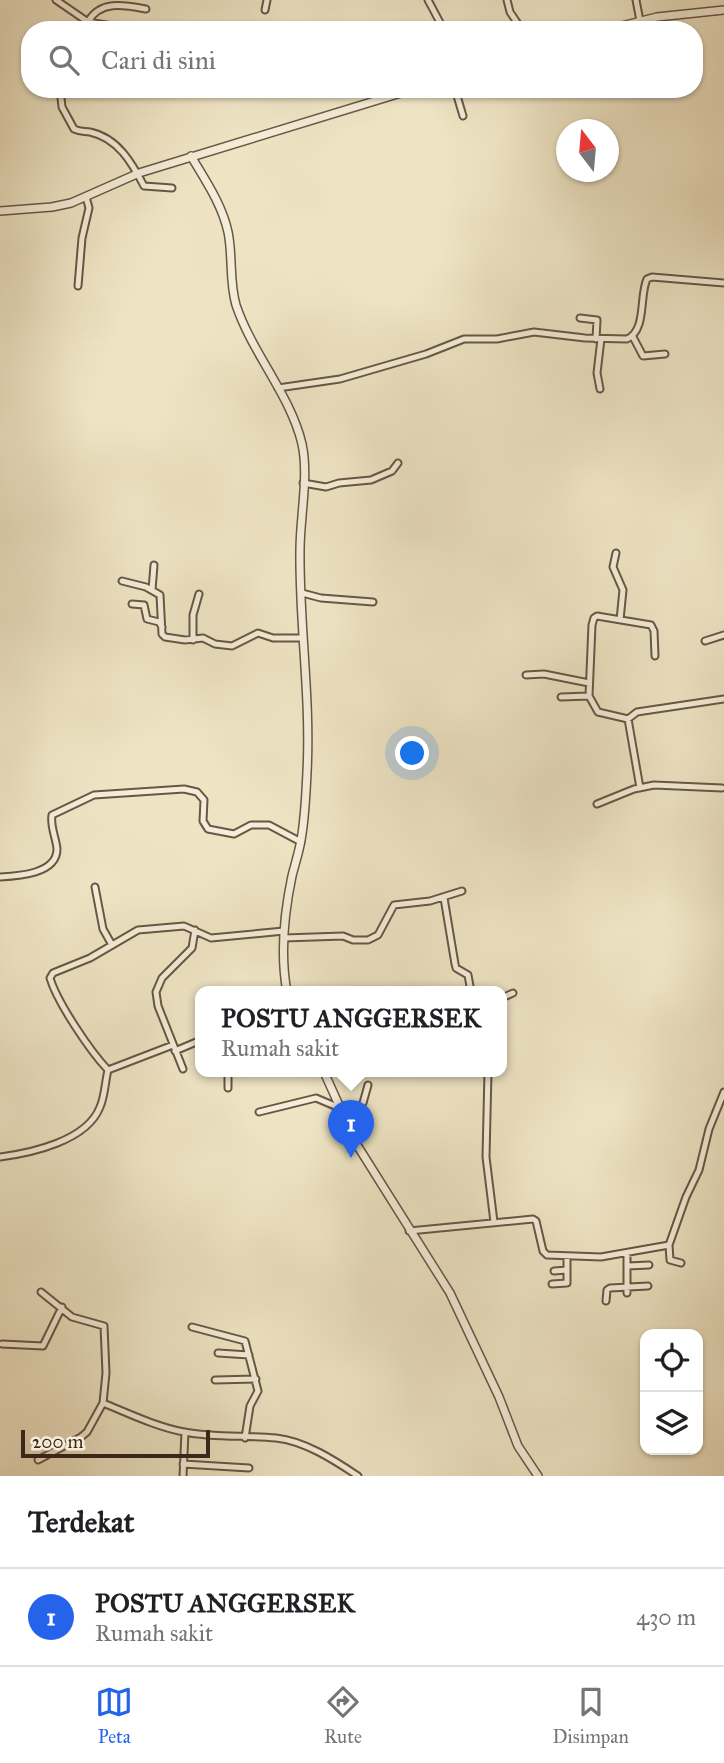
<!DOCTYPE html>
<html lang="id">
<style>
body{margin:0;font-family:"IM FELL Great Primer",serif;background:#f6f6f6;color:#202124}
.controls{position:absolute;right:21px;bottom:21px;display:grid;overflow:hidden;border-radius:14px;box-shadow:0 2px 5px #0004}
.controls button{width:63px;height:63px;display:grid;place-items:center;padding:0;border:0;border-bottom:2px solid #e0e0e0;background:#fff;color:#202124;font:35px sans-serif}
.compass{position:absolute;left:556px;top:119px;width:63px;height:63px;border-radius:50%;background:#fff;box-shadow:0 2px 5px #0004;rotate:344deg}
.scale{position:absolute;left:21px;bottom:18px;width:189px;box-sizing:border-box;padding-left:7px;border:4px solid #3c2819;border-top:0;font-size:19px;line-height:24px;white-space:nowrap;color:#3c2819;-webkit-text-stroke:5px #f4edd9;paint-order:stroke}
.you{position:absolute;left:413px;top:754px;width:24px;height:24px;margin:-18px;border:5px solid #fff;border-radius:50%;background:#1a73e8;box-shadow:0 0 0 10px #1a73e833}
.badge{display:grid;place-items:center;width:46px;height:46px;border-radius:50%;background:#2563eb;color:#fff;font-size:23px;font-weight:700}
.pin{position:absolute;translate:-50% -58px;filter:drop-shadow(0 2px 4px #0008)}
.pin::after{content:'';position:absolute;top:37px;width:24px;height:21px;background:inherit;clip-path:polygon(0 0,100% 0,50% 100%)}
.popup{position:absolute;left:195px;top:986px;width:312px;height:91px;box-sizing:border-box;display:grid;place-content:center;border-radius:14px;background:#fff;filter:drop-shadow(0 2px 5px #0005);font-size:23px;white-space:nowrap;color:#757577}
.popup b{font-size:26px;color:#202124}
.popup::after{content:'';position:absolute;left:50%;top:100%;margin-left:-14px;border:14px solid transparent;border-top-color:#fff}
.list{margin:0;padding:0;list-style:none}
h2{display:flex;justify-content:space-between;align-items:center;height:91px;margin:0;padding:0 28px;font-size:30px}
h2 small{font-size:23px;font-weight:400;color:#757577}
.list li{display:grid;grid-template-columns:46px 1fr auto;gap:21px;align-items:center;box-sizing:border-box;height:98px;padding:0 28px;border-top:2px solid #e0e0e0}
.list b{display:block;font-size:26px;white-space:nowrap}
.list p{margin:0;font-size:23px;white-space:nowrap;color:#757577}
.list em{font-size:23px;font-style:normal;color:#757577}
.icon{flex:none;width:38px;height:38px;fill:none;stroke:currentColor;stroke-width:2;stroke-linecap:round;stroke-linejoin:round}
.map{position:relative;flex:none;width:724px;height:1476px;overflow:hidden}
.search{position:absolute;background:#fff;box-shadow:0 2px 5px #0004;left:21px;right:21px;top:21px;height:77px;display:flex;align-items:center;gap:18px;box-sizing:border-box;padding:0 24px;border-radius:28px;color:#757577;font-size:26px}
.sheet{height:189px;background:#fff}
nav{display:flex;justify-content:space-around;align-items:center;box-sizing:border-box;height:98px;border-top:2px solid #e0e0e0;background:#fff;font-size:19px;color:#757577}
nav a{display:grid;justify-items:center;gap:4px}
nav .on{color:#2563eb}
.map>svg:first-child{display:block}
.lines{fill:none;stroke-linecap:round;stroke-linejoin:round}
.minor-casing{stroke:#685744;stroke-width:9}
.tertiary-casing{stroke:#685744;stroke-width:10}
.minor{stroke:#f4edd9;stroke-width:5}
.tertiary{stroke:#f4edd9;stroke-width:7}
</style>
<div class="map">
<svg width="724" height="1476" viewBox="0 0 724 1476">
<rect width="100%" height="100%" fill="#eee4c4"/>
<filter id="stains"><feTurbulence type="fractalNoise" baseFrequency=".00286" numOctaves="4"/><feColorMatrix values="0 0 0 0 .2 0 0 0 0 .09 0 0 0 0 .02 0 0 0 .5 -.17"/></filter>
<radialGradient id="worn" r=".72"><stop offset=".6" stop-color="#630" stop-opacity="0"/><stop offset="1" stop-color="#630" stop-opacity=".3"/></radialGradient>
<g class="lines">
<defs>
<path id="minor" d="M56 0 88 22 86 30
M428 0 444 30
M507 0 510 12 522 30
M636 0 640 21
M265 10 267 0
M136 30 88 22C100 0 124 5 146 9
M60 89 62 107 74 129C80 132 84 131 90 132 118 138 132 163 144 186L172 188
M455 89 463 116
M78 286 82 238 89 208 86 197
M580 318 597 320 596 339
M633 337 643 356 665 354
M278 388 340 379 426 354 464 339H497L534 332 585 338 627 339C647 330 639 296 647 279L652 277 724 283
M600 389 597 373 601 339
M303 483 326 487 339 483 371 480 392 471 398 463
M616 553 613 567 623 590 620 620
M122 581 146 587 160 595 162 634 165 637 185 640 203 638 215 644 232 646 258 633 273 638H303
M152 590 154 565
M302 593 321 598 373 602
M132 604 144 605 147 619 159 622 162 627
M193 640V615L199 594
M705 641 724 635
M655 656 654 631 651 625 597 616 594 618 592 625 589 696 598 712 628 719 637 712 724 699
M526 675 544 674 589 683
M561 697 589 696
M628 719 640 788
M597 804 634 789 654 785 722 788
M0 877C18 876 57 874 57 849 56 837 50 827 52 815L94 795 184 789 197 792 204 800 203 821 208 829 234 834 251 825H269L301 842
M95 887 103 929 112 945
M444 898 455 964 456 968 468 975 471 992
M284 938 343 936 353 940H368L378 935 394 905 430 901 462 891
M502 998 513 993
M175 1051 201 1040
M183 1069 158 1006 156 992 162 978 192 948 195 930
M108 1070 173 1045
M488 1072 486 1157 494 1222
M228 1088V1072
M259 1112 316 1098 335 1106H360L363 1103 368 1085
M0 1157C31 1153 87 1141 100 1107 105 1096 105 1082 108 1070 90 1051 57 1002 50 978L53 973 90 958 138 930 184 926 211 938 284 931
M409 1231 533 1219 536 1221 543 1251 547 1255 601 1257 669 1245 686 1197 699 1170 709 1129 724 1092
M669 1245 670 1260 681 1263
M628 1266 649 1265
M554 1271 567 1270
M552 1284 567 1283V1256
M627 1293V1253
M606 1301 607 1290 610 1288 648 1286
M192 1327 245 1341 258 1391 250 1406 245 1438
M2 1344 43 1346 62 1307
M218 1353 249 1355
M215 1380 256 1379
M103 1403C130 1414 157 1427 184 1432 215 1438 245 1435 276 1438 305 1441 334 1460 358 1476
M38 1460 81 1437 87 1432 103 1403 106 1373 104 1326 72 1317 41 1292
M183 1464 249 1468
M183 1476 185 1432"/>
<path id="tertiary" d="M606 30 657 17 724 10
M191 156C205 180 222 204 228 232 233 256 229 281 236 305 252 353 291 396 302 444 309 476 300 517 300 550 299 624 311 697 307 772 306 794 305 818 301 840 299 852 295 864 292 876 284 914 280 954 287 992
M0 211 52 207 71 203 139 173 414 89
M324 1072 357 1145 450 1293 499 1397 518 1446 538 1476"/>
</defs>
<use href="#minor" class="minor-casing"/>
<use href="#tertiary" class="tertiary-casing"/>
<use href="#minor" class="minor"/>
<use href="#tertiary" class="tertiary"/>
</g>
<rect width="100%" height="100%" filter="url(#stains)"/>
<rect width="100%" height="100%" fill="url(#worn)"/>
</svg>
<div class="controls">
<button><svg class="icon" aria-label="locate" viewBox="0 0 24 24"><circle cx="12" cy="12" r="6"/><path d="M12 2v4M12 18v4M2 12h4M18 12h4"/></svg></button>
<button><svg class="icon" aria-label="layers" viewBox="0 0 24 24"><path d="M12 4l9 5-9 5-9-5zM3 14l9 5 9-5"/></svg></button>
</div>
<svg class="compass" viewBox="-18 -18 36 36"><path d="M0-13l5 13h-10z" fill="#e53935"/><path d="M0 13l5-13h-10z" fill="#757577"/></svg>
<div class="scale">200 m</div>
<div class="you"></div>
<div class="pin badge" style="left:351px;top:1158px">1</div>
<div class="popup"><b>POSTU ANGGERSEK</b>Rumah sakit</div>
<div class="search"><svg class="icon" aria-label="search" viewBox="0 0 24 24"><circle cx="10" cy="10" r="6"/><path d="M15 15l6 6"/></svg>Cari di sini</div>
</div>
<section class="sheet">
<h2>Terdekat<small></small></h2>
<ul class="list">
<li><span class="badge">1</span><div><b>POSTU ANGGERSEK</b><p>Rumah sakit</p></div><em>430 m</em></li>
</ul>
</section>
<nav>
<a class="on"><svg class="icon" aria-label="map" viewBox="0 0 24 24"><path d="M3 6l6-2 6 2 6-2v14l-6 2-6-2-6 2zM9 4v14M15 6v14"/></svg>Peta</a>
<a><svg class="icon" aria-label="directions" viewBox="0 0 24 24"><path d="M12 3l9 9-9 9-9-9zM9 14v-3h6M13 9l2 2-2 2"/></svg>Rute</a>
<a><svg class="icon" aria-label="saved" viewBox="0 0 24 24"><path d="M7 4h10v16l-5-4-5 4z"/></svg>Disimpan</a>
</nav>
